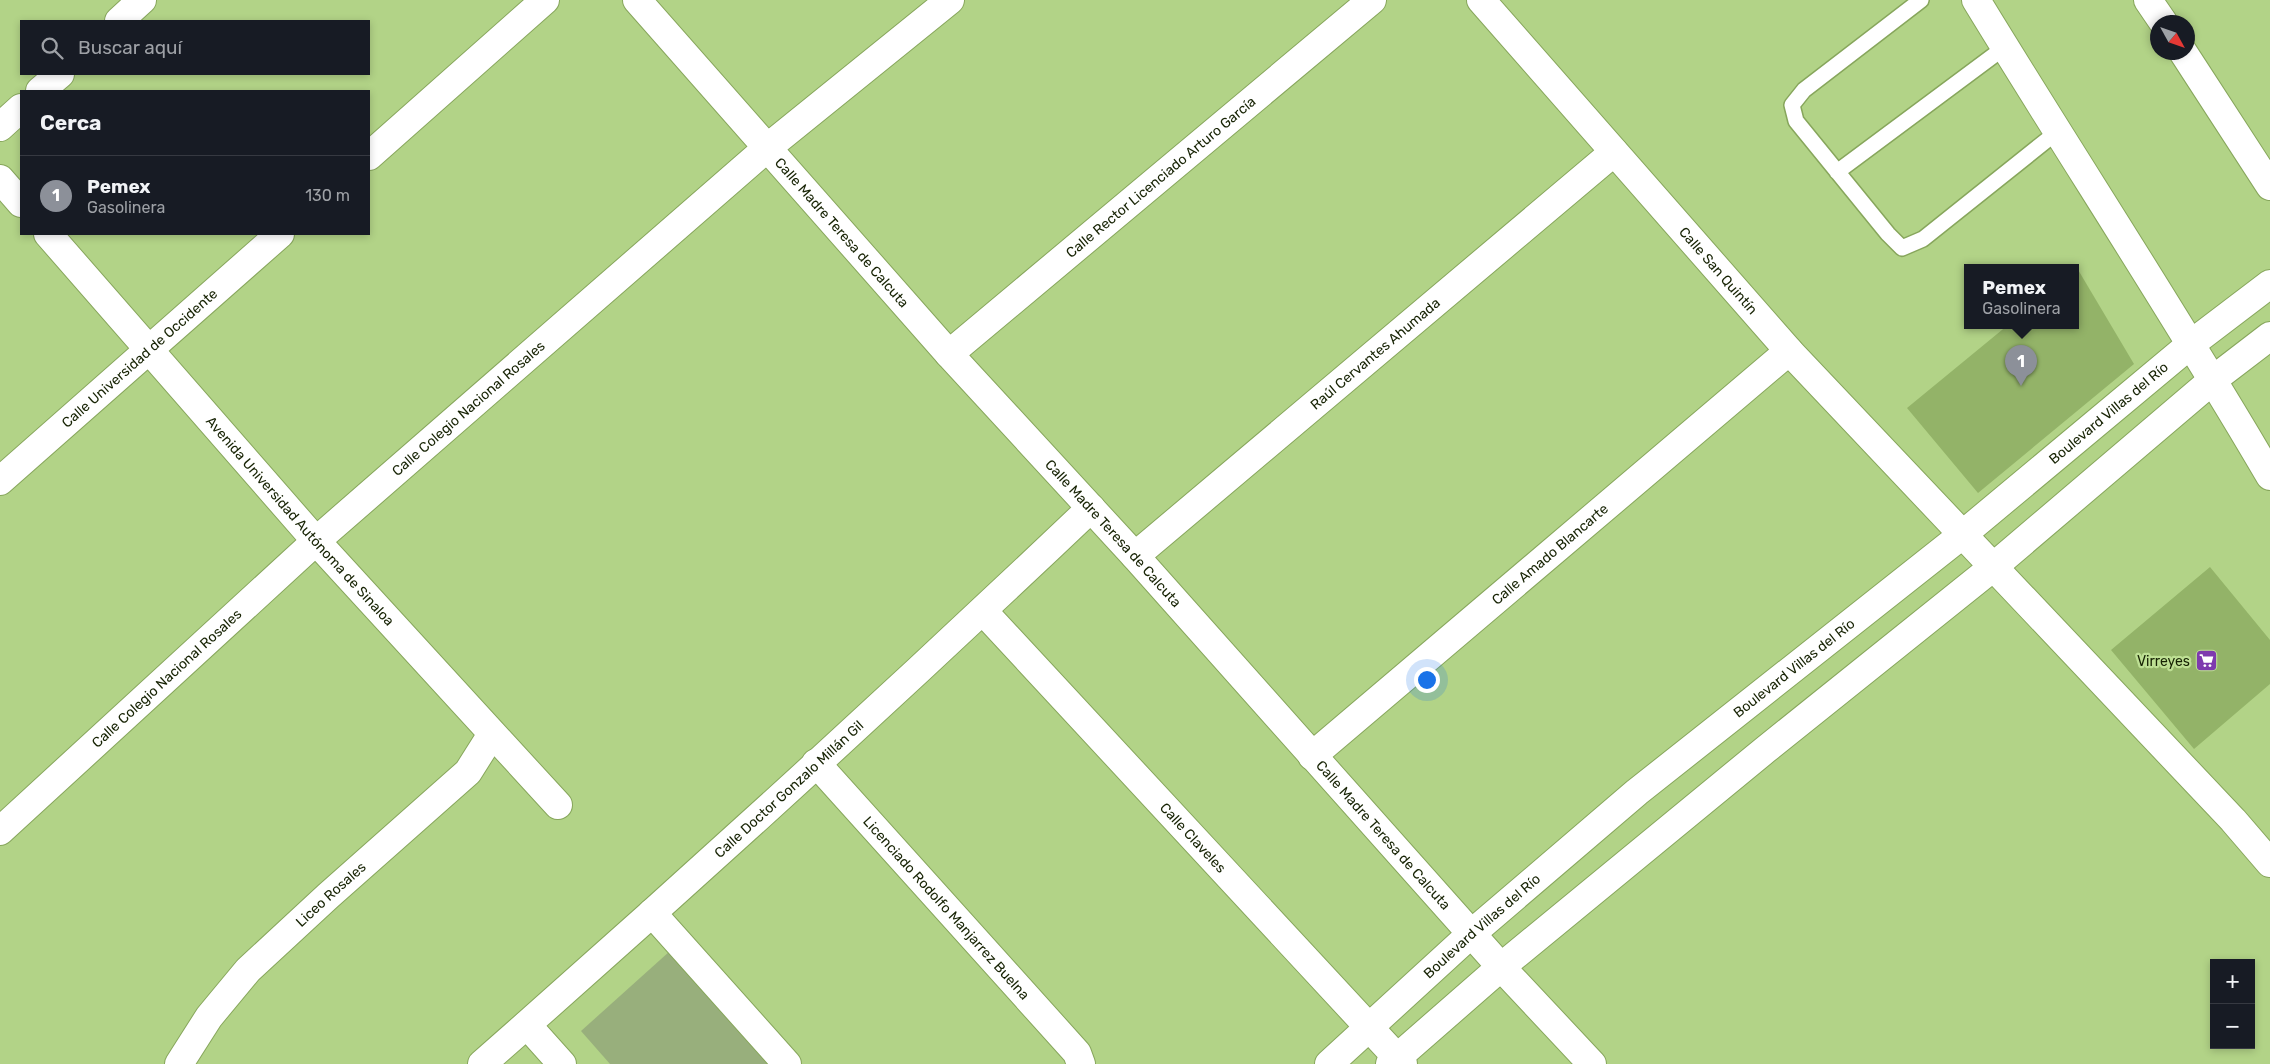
<!DOCTYPE html>
<html lang="es">
<meta charset="utf-8">
<style>
body{margin:0;font-family:Rubik,sans-serif;background:#20242c;color:#f1f3f6}
.controls{position:absolute;right:15px;bottom:15px;display:grid;overflow:hidden;border-radius:0px;box-shadow:0 2px 8px #0003}
.controls button{width:45px;height:45px;display:grid;place-items:center;padding:0;border:0;border-bottom:1px solid #363941;background:#171b24;color:#f1f3f6;font:25px sans-serif}
.compass{position:absolute;left:2150px;top:15px;width:45px;height:45px;border-radius:50%;background:#171b24;box-shadow:0 2px 8px #0003;rotate:130deg}
.you{position:absolute;left:1426px;top:679px;width:18px;height:18px;margin:-12px;border:4px solid #fff;border-radius:50%;background:#1a73e8;box-shadow:0 0 0 8px #1a73e833}
.badge{display:grid;place-items:center;width:32px;height:32px;border-radius:50%;background:#8c9099;color:#fff;font-size:16px;font-weight:700}
.pin{position:absolute;translate:-50% -41px;filter:drop-shadow(0 1px 2px #0008)}
.pin::after{content:'';position:absolute;top:26px;width:18px;height:15px;background:inherit;clip-path:polygon(0 0,100% 0,50% 100%)}
.popup{position:absolute;left:1964px;top:264px;width:115px;height:65px;box-sizing:border-box;display:grid;place-content:center;border-radius:0px;background:#171b24;filter:drop-shadow(0 1px 4px #0005);font-size:16px;white-space:nowrap;color:#9ea1a6}
.popup b{font-size:19px;color:#f1f3f6}
.popup::after{content:'';position:absolute;left:50%;top:100%;margin-left:-10px;border:10px solid transparent;border-top-color:#171b24}
.list{margin:0;padding:0;list-style:none}
h2{display:flex;justify-content:space-between;align-items:center;height:65px;margin:0;padding:0 20px;font-size:21px}
h2 small{font-size:16px;font-weight:400;color:#9ea1a6}
.list li{display:grid;grid-template-columns:32px 1fr auto;gap:15px;align-items:center;box-sizing:border-box;height:80px;padding:0 20px;border-top:1px solid #363941}
.list b{display:block;font-size:19px;white-space:nowrap}
.list p{margin:0;font-size:16px;white-space:nowrap;color:#9ea1a6}
.list em{font-size:16px;font-style:normal;color:#9ea1a6}
.icon{flex:none;width:28px;height:28px;fill:none;stroke:currentColor;stroke-width:2;stroke-linecap:round;stroke-linejoin:round}
.map{position:relative;flex:none;width:2270px;height:1064px;overflow:hidden}
.search{position:absolute;background:#171b24;box-shadow:0 2px 8px #0003;left:20px;top:20px;width:350px;height:55px;display:flex;align-items:center;gap:12px;box-sizing:border-box;padding:0 18px;border-radius:0px;color:#9ea1a6;font-size:19px}
.panel{position:absolute;background:#171b24;box-shadow:0 2px 8px #0003;left:20px;top:90px;width:350px;height:145px;border-radius:0px}
.map>svg:first-child{display:block}
.green{fill:#98af7c}
.building{fill:#93b368}
.lines{fill:none;stroke-linecap:round;stroke-linejoin:round}
.lane-casing{stroke:#87a65c;stroke-width:18}
.street-casing{stroke:#87a65c;stroke-width:30}
.secondary-casing{stroke:#87a65c;stroke-width:30}
.lane{stroke:#fff;stroke-width:15}
.street{stroke:#fff;stroke-width:28}
.secondary{stroke:#fff;stroke-width:28}
.labels{text-anchor:middle;dominant-baseline:central;stroke-width:4.5;stroke-linejoin:round;paint-order:stroke}
.street-label{font-size:14px;fill:#172304;stroke:#bee094}
.poi-label{font-size:14px;fill:#172304;stroke:#bee094;text-anchor:end}
</style>
<div class="map">
<svg width="2270" height="1064" viewBox="0 0 2270 1064">
<rect width="100%" height="100%" fill="#b2d387"/>
<path class="green" d="M670 951 770 1064H610L581 1031Z"/>
<path class="building" d="M2077 268 2134 364 1978 493 1907 408 2008 325H2075V270Z
M2210 567 2270 640V684L2194 749 2111 650Z"/>
<g class="lines">
<defs>
<path id="lane" d="M1921 0 1804 90 1792 105 1796 121 1888 234 1902 248 1923 239 2057 132
M1837 172 2005 47"/>
<g id="street">
<path id="s1" d="M637 0 949 354 1135 556 1501 967 1592 1064"/>
<path id="s2" d="M1481 0 1789 351 2233 820 2270 863"/>
<path d="M119 21 142 0"/>
<path d="M40 91 60 74"/>
<path d="M0 127 21 108"/>
<path d="M369 156 545 0"/>
<path d="M0 179 21 203"/>
<path id="s3" d="M48 234 316 541 558 805"/>
<path id="s4" d="M949 354 1372 0"/>
<path id="s5" d="M0 481 280 234"/>
<path id="s6" d="M1135 556 1614 152"/>
<path id="s7" d="M983 611 1403 1064"/>
<path id="s8" d="M1312 756 1789 351"/>
<path id="s9" d="M816 763 1077 1053 1081 1064"/>
<path id="s10" d="M0 831 316 541 767 148 950 0"/>
<path d="M652 913 787 1064"/>
<path d="M527 1025 562 1064"/>
<path id="s11" d="M179 1064 209 1017 248 970 328 896 468 772 492 734"/>
<path id="s12" d="M482 1064C688 883 892 697 1091 508"/>
</g>
<g id="secondary">
<path d="M1976 0C2073 159 2176 315 2270 476"/>
<path d="M2148 0 2163 22"/>
<path d="M2183 52 2270 186"/>
<path id="s13" d="M1329 1064 1471 934 1637 792 1962 535 2191 344 2270 284"/>
<path d="M1390 1064 1501 967 1765 750 1992 568 2214 379 2270 336"/>
</g>
</defs>
<use href="#lane" class="lane-casing"/>
<use href="#street" class="street-casing"/>
<use href="#secondary" class="secondary-casing"/>
<use href="#lane" class="lane"/>
<use href="#street" class="street"/>
<use href="#secondary" class="secondary"/>
</g>
<defs>
<symbol id="supermarket-square" viewBox="-11 -11 22 22"><rect x="-9" y="-9" width="18" height="18" rx="4" fill="#7e3aae" stroke="#bee094"/><path d="M-6-5.5h2.5l.6 2H6L4.5 2H-2.5L-4.4-4H-6ZM-1.5 3.2a1.3 1.3 0 1 0 .1 0ZM3 3.2a1.3 1.3 0 1 0 .1 0Z" fill="#fff"/></symbol>
</defs>
<g fill-rule="evenodd">
<use href="#supermarket-square" x="2194" y="648" width="25" height="25"/>
</g>
<g class="labels">
<g class="street-label">
<text stroke="none"><textPath href="#s4" startOffset="276">Calle Rector Licenciado Arturo García</textPath></text>
<text stroke="none"><textPath href="#s1" startOffset="310">Calle Madre Teresa de Calcuta</textPath></text>
<text stroke="none"><textPath href="#s2" startOffset="360">Calle San Quintín</textPath></text>
<text stroke="none"><textPath href="#s6" startOffset="314">Raúl Cervantes Ahumada</textPath></text>
<text stroke="none"><textPath href="#s5" startOffset="186">Calle Universidad de Occidente</textPath></text>
<text stroke="none"><textPath href="#s10" startOffset="631">Calle Colegio Nacional Rosales</textPath></text>
<text stroke="none"><textPath href="#s13" startOffset="1016">Boulevard Villas del Río</textPath></text>
<text stroke="none"><textPath href="#s3" startOffset="382">Avenida Universidad Autónoma de Sinaloa</textPath></text>
<text stroke="none"><textPath href="#s1" startOffset="715">Calle Madre Teresa de Calcuta</textPath></text>
<text stroke="none"><textPath href="#s8" startOffset="312">Calle Amado Blancarte</textPath></text>
<text stroke="none"><textPath href="#s13" startOffset="611">Boulevard Villas del Río</textPath></text>
<text stroke="none"><textPath href="#s10" startOffset="226">Calle Colegio Nacional Rosales</textPath></text>
<text stroke="none"><textPath href="#s12" startOffset="412">Calle Doctor Gonzalo Millán Gil</textPath></text>
<text stroke="none"><textPath href="#s1" startOffset="1120">Calle Madre Teresa de Calcuta</textPath></text>
<text stroke="none"><textPath href="#s7" startOffset="309">Calle Claveles</textPath></text>
<text stroke="none"><textPath href="#s11" startOffset="229">Liceo Rosales</textPath></text>
<text stroke="none"><textPath href="#s9" startOffset="195">Licenciado Rodolfo Manjarrez Buelna</textPath></text>
<text stroke="none"><textPath href="#s13" startOffset="206">Boulevard Villas del Río</textPath></text>
</g>
<g class="poi-label">
<text x="2190" y="661">Virreyes</text>
</g>
</g>
</svg>
<div class="controls">
<button>+</button>
<button>−</button>
</div>
<svg class="compass" viewBox="-18 -18 36 36"><path d="M0-13l5 13h-10z" fill="#e53935"/><path d="M0 13l5-13h-10z" fill="#9ea1a6"/></svg>
<div class="you"></div>
<div class="pin badge" style="left:2021px;top:386px">1</div>
<div class="popup"><b>Pemex</b>Gasolinera</div>
<div class="search"><svg class="icon" aria-label="search" viewBox="0 0 24 24"><circle cx="10" cy="10" r="6"/><path d="M15 15l6 6"/></svg>Buscar aquí</div>
<section class="panel">
<h2>Cerca<small></small></h2>
<ul class="list">
<li><span class="badge">1</span><div><b>Pemex</b><p>Gasolinera</p></div><em>130 m</em></li>
</ul>
</section>
</div>
